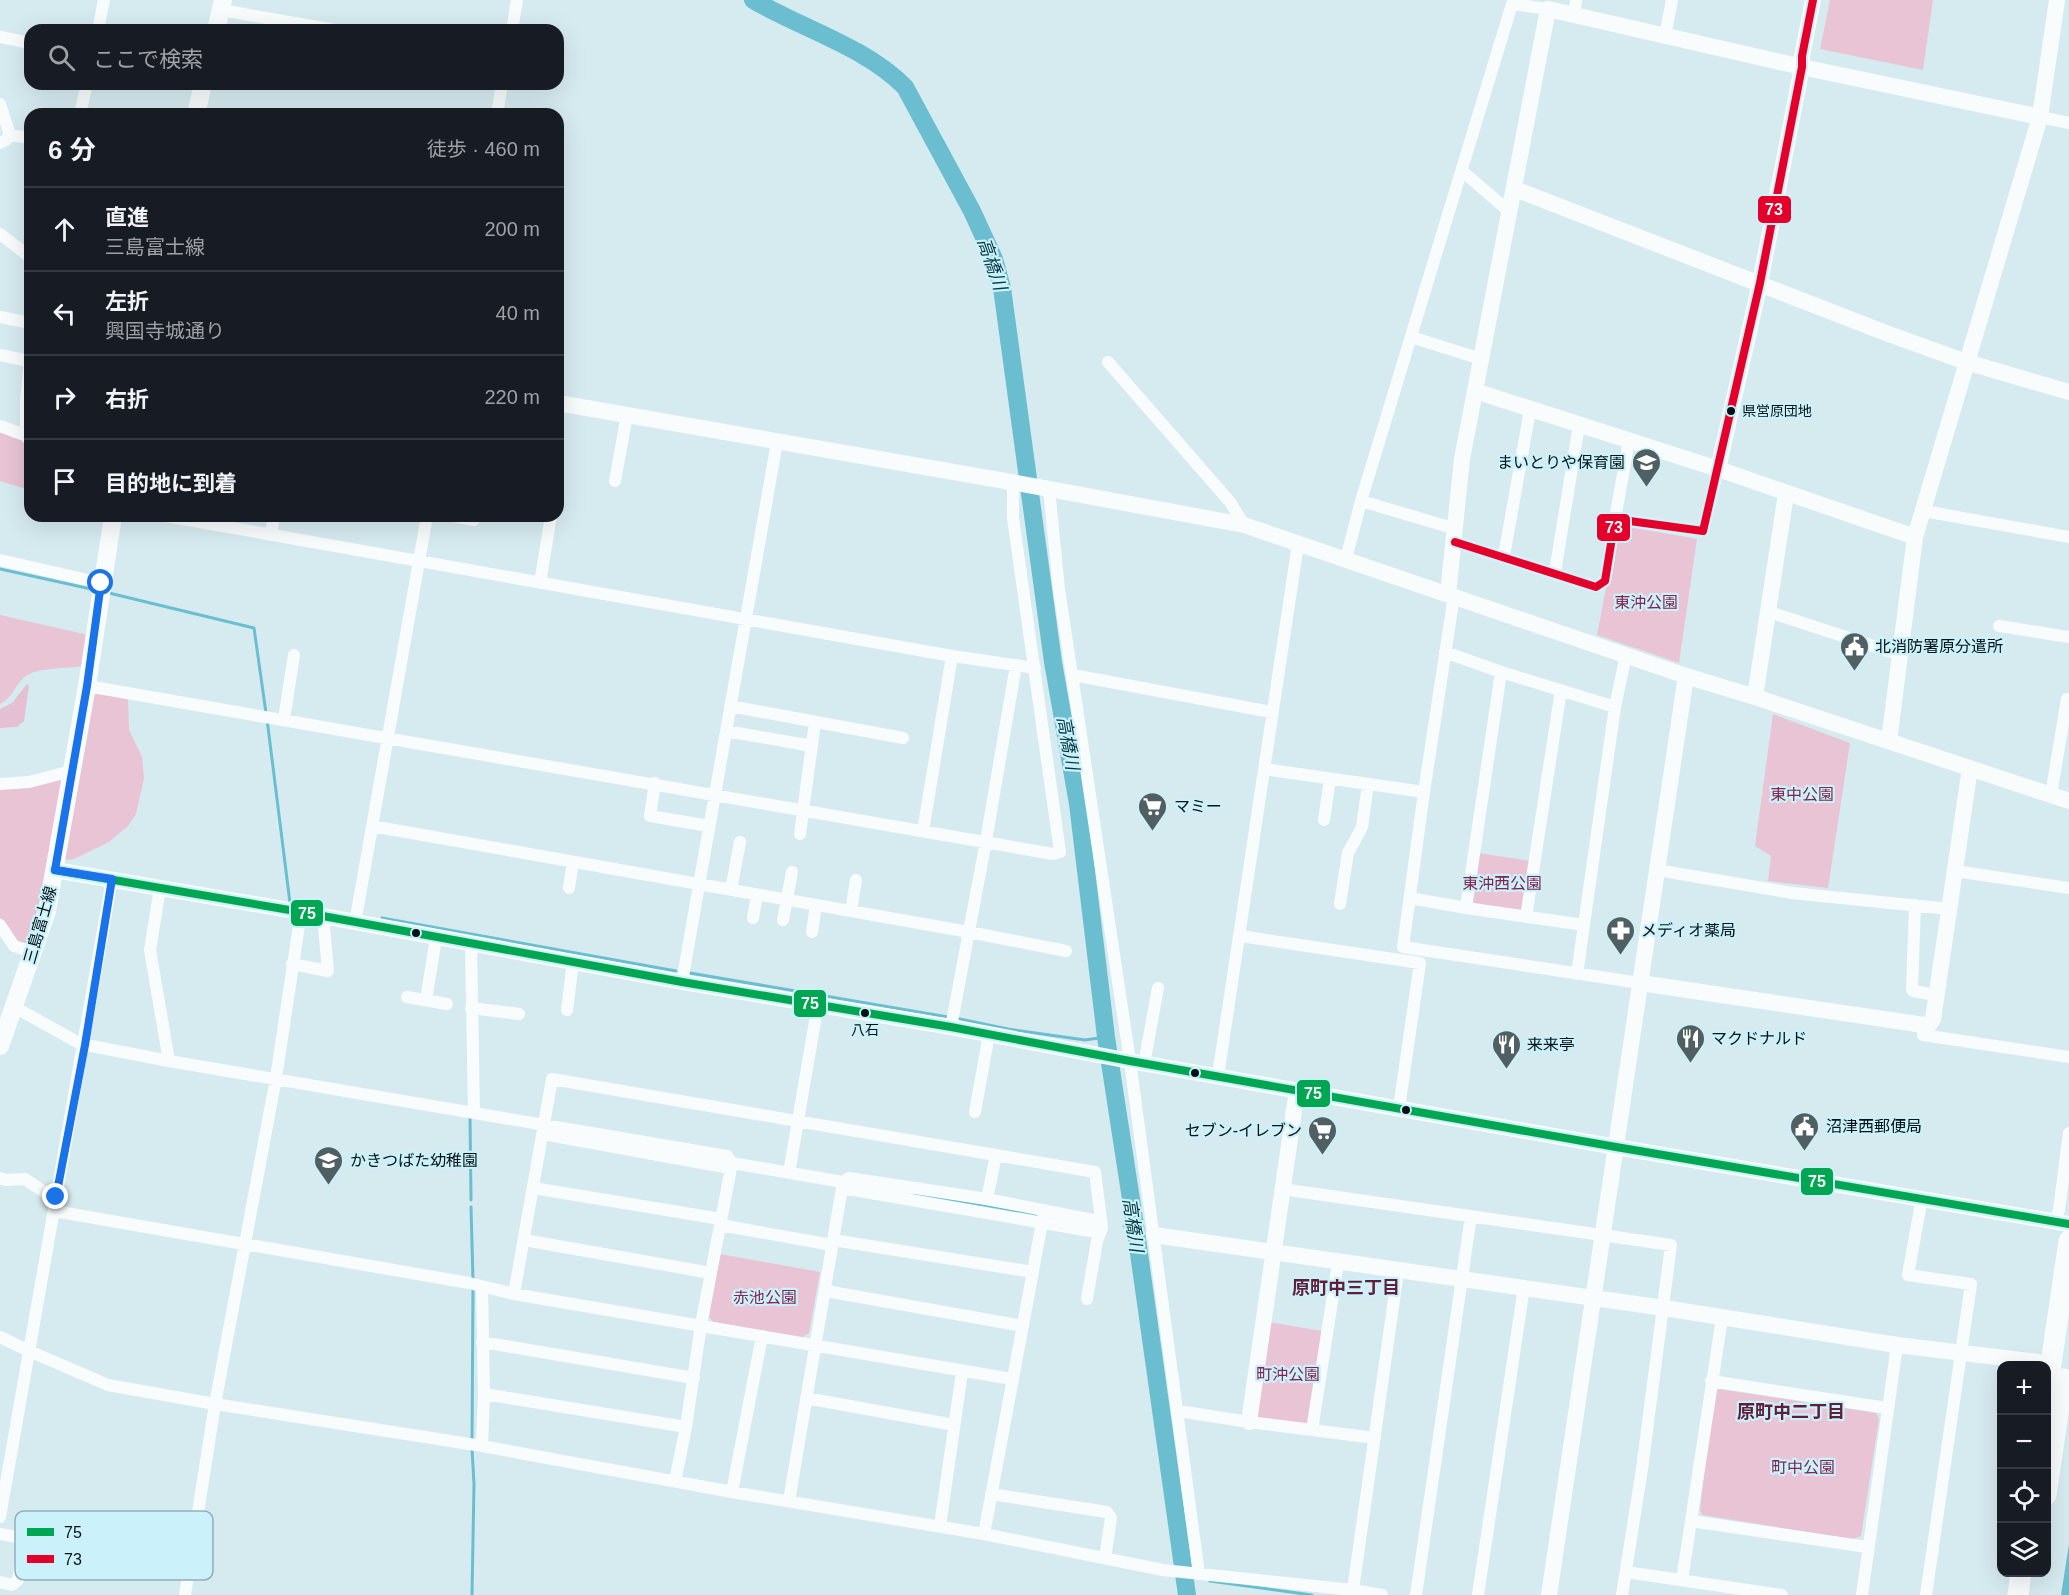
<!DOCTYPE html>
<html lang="ja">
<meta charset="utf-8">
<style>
body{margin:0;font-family:Helvetica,"Noto Sans JP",sans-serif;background:#242831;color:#f1f3f6}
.controls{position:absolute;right:18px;bottom:18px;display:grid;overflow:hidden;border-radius:12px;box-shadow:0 6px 24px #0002}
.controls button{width:54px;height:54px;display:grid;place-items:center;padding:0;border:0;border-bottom:2px solid #363941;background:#171b24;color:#f1f3f6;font:30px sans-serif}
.stop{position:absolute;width:18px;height:18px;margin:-14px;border:4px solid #1a73e8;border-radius:50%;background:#fff}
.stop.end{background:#1a73e8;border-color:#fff;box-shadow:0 2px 6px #0008}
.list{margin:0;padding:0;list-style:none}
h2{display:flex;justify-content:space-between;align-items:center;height:78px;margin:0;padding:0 24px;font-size:26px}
h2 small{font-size:20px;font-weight:400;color:#9ea1a6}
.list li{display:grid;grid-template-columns:39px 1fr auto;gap:18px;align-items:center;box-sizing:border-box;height:84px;padding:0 24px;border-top:2px solid #363941}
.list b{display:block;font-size:22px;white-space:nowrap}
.list p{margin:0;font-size:20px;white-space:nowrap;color:#9ea1a6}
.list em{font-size:20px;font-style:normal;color:#9ea1a6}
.icon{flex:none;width:33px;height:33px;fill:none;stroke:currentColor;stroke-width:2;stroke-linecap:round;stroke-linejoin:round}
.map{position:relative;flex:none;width:2069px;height:1595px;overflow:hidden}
.search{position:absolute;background:#171b24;box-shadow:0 6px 24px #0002;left:24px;top:24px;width:540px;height:66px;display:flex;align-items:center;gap:15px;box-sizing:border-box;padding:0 21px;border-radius:18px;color:#9ea1a6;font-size:22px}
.panel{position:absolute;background:#171b24;box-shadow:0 6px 24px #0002;left:24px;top:108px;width:540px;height:414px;border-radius:18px}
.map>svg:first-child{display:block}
.green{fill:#e8c4d5}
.forest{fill:#e4c0d2}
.water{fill:#6bbed0}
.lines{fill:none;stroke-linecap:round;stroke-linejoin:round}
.stream{stroke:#6bbed0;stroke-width:3}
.river{stroke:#6bbed0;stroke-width:18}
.street{stroke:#f9fcfd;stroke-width:12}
.secondary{stroke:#f9fcfd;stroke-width:16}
.primary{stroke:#f9fcfd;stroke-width:18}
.highway{stroke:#f9fcfd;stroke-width:21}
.bus-1-casing{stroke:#cbf1fa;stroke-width:12}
.bus-2-casing{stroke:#cbf1fa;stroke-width:12}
.bus-1{stroke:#00a651;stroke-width:8}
.bus-2{stroke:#e4002b;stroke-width:8}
.route{stroke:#1a73e8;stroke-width:8}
.bus-dot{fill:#061316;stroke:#cbf1fa;stroke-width:2}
.labels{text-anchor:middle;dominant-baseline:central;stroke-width:4.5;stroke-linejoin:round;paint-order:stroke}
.bus-label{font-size:14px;fill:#061316;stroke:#cbf1fa;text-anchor:start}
.poi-label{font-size:16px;fill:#061316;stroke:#cbf1fa;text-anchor:start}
.park-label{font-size:16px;fill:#82244c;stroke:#cbf1fa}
.street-label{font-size:16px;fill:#061316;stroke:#cbf1fa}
.water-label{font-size:18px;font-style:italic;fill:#033741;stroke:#cbf1fa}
.neighbourhood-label{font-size:18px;font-weight:bold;fill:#601e39;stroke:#cbf1fa}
.key{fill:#cbf1fa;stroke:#90aeb6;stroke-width:1.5}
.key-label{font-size:16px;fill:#061316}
.line-badge{stroke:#cbf1fa;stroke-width:2}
.badge-label{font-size:16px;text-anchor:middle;font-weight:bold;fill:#fff}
</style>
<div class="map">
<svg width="2069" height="1595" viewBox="0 0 2069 1595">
<rect width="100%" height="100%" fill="#d6ebf0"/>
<path class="green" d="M1830 0H1933L1923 70 1820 49Z
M0 429 13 438 30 442V490L0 481Z
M1618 525 1697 539 1679 663 1597 635Z
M0 615 88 635 83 666C67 669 39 667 26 676 15 684 13 698 0 704Z
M101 693 124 696 128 700 129 730 142 757 144 778 136 814 128 826 109 842 74 859 67 860 64 857 94 695Z
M1773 714 1850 743 1828 888 1768 881 1771 856 1755 846Z
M61 778 65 782 31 949 17 945 0 920V789Z
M1479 853 1531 861 1524 910 1478 908 1472 901Z
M720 1254 820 1272 809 1333 801 1338 713 1322 709 1317Z
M1269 1322 1322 1331 1308 1425 1254 1417Z
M1719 1389 1876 1413 1879 1419 1861 1536 1852 1539 1702 1515 1700 1510 1713 1392Z"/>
<path class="forest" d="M27 684 29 686 24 721 17 727 0 728V709L12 703Z"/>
<path class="water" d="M2069 1544V1595H2061Z"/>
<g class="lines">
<path class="stream" d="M0 569 91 589
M109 593 254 628 266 713
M267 719 290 903
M382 918 676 971
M690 973 948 1017
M955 1018 1008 1029 1085 1040 1106 1037
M470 1116 471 1200
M914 1194 1040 1216
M471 1207 473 1280
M1124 1226 1135 1225
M472 1442 473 1287
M472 1449 474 1484 472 1595
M1210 1581 1312 1595"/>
<path class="river" d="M753 0C803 29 864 46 905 87L972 211 994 259 1002 288 1053 662 1078 804 1106 1037 1135 1225 1187 1595"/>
<path class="street" d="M221 10 335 30
M1574 16 1576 0
M98 30 104 0
M512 30 517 0
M1665 36 1672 0
M0 37 30 43
M0 104 10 135
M80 114 87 84
M497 114 502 84
M2040 117 2069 123
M0 143 6 140 10 135 30 138
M1462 171 1511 213
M0 234 30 257
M0 317 30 323
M1411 337 1481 359
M0 355 29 361
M1108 362 1230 502 1244 525
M0 426 30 437
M26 437V402L30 358
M615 481 627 415
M1049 489 1059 589 1130 1061 1199 1574
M1361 501 1456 529
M1924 511 2069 537
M166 516 952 656 1035 668
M453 516 474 520
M1615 519 1629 441
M271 535 274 516
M1455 542 1596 587 1605 581 1615 519 1703 531 1718 469
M1504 556 1530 410
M1346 559 1361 501 1512 4 1548 9
M0 560 101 583
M1555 572 1579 425
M540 583 551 516
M1454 596 1424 792 1403 947 1640 983
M1769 612 1901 655
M1999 626 2069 637
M1445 652 1501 672 1615 707 1577 974
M1073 675 1271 712
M87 686 1053 854 1060 852 1013 518V492L1011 482
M730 706 903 738
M1615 707 1626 655
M284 719 294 655
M726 731 812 746
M1264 769 1424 792
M655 783 650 816 709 826
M0 784 29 782 72 771
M2051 795 2067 699
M1324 820 1330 779
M372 826 969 932 1066 951
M923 831 952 656
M800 834 815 722
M1657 870 1792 893 1950 909
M1955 871 2069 888
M160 888 150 950 169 1061
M569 888 573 862
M731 890 740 842
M1410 898 1466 908 1584 925
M1340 904 1348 853 1362 827 1368 784
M1915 905 1912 989 1913 991 1937 995
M1466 908 1501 672
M851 911 856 880
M1526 917 1561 690
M753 918 757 895
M783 920 792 872
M355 923 427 516
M0 925 14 946 33 952
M812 932 816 905
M1240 936 1420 963 1399 1108
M471 944 474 1112
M292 964 328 971 323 916
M682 982 777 442
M407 997 447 1004
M426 1000 436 938
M14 1007 81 1044 169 1061 727 1156 732 1163
M471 1008 519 1014
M567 1010 573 962
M1924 1025 1923 1035 2069 1057
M951 1027 986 841 1016 665
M1144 1064 1158 988
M1218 1076 1298 544
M975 1112 989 1034
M543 1134 724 1167 732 1163 843 1182 849 1178 987 1199 1093 1220 1102 1228
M789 1173 818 1004
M0 1178 6 1180 25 1179 43 1191 56 1197
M533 1188 721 1219
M842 1188 1090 1231 1102 1228
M1282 1189 1671 1245 1642 1469 1622 1595
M1922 1198 1908 1275 1971 1284 1926 1595
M987 1199 996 1155
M54 1211 469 1283 514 1294 1012 1379
M2055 1221 2059 1210 2069 1133
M720 1225 832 1245
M524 1240 711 1273
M833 1240 1033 1272
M482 1287 484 1394 482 1446
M826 1291 1023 1326
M514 1294 552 1079 1095 1172 1102 1228 1097 1241 1087 1299
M0 1337 29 1351 108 1385 215 1404 482 1446 732 1492 984 1534 1163 1570 1353 1590 1382 1595
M482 1342 694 1378
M1711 1381 1887 1408
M484 1394 686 1427
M806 1398 954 1425
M1178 1411 1249 1422 1375 1438
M1312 1430 1338 1263
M675 1481 686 1427 701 1325 732 1163
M732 1492 762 1336
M991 1494 1107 1512 1111 1518 1105 1558
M789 1501 843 1182
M0 1517 112 879
M1691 1521 1867 1547
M940 1526 962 1372
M0 1534 190 1570
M984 1534 1044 1212
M1626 1572 1782 1595
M1682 1580 1722 1318
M0 1582 12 1585 18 1580 25 1539
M1353 1590 1398 1271
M185 1595 215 1404 276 1078 301 912
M1416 1595 1471 1216
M1478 1595 1524 1287
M1862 1595 1897 1345"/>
<path class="secondary" d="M1515 189 1886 333 1966 362 2069 392
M1475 391 1718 469 1915 537
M558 403 1011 482 1244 525 1686 676 1755 697 2069 801
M1718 469 1760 283 1802 67V56L1813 0
M1448 594 1462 459 1548 9 1802 67 2040 117
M1755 697 1786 494
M1889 741 1915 537 2040 117 2057 0
M55 870 301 912 682 982 951 1027 1130 1061 1616 1147 2069 1224
M1640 983 1924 1025 1930 1024 1933 1019 1970 768
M1154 1235 1664 1308 1897 1345 2038 1362
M1249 1422 1297 1090
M1549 1595 1686 676"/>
<path class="primary" d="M216 30 223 0
M196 114 203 84
M0 1046 47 911 87 686 113 516"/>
<path class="highway" d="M2046 1398 2069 1241
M2046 1495 2063 1379
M2018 1595 2021 1572"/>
<defs>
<path id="bus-1" d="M55 870 301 912 682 982 951 1027 1130 1061 1616 1147 2069 1224"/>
<path id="bus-2" d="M1455 542 1596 587 1605 581 1615 519 1703 531 1760 283 1802 67V56L1813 0"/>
</defs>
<use href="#bus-1" class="bus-1-casing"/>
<use href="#bus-2" class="bus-2-casing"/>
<use href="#bus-1" class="bus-1"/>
<use href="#bus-2" class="bus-2"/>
</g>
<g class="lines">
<path class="route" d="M56 1197 85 1045 112 879 55 870 87 686 101 583"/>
</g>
<defs>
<symbol id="school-pin" viewBox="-11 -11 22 30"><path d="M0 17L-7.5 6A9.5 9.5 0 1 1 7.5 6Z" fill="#4f5f62" stroke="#cbf1fa"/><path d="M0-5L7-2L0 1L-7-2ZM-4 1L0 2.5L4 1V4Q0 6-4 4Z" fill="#fff"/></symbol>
<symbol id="civic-pin" viewBox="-11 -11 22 30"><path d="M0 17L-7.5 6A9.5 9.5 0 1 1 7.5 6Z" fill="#4f5f62" stroke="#cbf1fa"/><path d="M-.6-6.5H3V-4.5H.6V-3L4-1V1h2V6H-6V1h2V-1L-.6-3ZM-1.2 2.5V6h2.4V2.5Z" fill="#fff"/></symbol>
<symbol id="supermarket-pin" viewBox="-11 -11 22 30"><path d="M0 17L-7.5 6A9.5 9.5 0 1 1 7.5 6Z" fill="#4f5f62" stroke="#cbf1fa"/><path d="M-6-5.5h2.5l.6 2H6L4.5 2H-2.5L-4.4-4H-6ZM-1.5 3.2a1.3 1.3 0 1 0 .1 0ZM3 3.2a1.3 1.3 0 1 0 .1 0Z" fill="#fff"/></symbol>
<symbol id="pharmacy-pin" viewBox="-11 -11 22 30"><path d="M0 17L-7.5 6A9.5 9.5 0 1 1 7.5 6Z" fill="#4f5f62" stroke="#cbf1fa"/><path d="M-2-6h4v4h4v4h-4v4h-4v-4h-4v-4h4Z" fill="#fff"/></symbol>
<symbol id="restaurant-pin" viewBox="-11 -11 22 30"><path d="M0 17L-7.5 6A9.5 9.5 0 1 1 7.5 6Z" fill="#4f5f62" stroke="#cbf1fa"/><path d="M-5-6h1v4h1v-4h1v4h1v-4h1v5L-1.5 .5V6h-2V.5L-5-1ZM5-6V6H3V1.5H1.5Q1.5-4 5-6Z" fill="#fff"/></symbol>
</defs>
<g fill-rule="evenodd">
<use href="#school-pin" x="1630" y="446" width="33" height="45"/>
<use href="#civic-pin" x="1838" y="630" width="33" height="45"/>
<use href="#supermarket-pin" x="1136" y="790" width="33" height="45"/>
<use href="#pharmacy-pin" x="1604" y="914" width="33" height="45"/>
<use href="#restaurant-pin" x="1674" y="1022" width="33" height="45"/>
<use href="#restaurant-pin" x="1490" y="1028" width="33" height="45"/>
<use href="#civic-pin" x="1788" y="1110" width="33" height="45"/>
<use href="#supermarket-pin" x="1306" y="1114" width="33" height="45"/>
<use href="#school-pin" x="312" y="1144" width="33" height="45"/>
</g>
<g class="bus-dot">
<circle cx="1731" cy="411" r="5"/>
<circle cx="416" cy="933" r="5"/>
<circle cx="865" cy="1013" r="5"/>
<circle cx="1195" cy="1073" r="5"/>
<circle cx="1406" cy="1110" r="5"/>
</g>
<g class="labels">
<g class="bus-label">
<text x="1742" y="411">県営原団地</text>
<text x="865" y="1030" text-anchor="middle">八石</text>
</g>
<g class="poi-label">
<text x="1625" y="462" text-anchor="end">まいとりや保育園</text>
<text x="1875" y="646">北消防署原分遣所</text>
<text x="1174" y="806">マミー</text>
<text x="1641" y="930">メディオ薬局</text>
<text x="1711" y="1038">マクドナルド</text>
<text x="1527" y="1044">来来亭</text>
<text x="1826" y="1126">沼津西郵便局</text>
<text x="1302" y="1130" text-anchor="end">セブン-イレブン</text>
<text x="350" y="1160">かきつばた幼稚園</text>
</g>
<g class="park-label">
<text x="1646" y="602">東沖公園</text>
<text x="1802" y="794">東中公園</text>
<text x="1502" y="883">東沖西公園</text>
<text x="765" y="1297">赤池公園</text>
<text x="1288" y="1374">町沖公園</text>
<text x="1803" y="1467">町中公園</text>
</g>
<g class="street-label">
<text transform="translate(40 925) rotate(-74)">三島富士線</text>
</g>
<g class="water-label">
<text transform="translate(992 264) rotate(71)">高橋川</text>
<text transform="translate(1068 743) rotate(80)">高橋川</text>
<text transform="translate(1133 1225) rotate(82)">高橋川</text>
</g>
<g class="neighbourhood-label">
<text x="1346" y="1288">原町中三丁目</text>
<text x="1791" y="1412">原町中二丁目</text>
</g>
</g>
<rect x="15" y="1511" width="198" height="69" rx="9" class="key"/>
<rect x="27" y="1528" width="27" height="8" fill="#00a651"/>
<rect x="27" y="1555" width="27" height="8" fill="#e4002b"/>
<g class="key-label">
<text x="64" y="1538">75</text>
<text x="64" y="1565">73</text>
</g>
<g class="line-badge">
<rect x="1757" y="195" width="35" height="29" rx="6" fill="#e4002b"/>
<rect x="1596" y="513" width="35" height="29" rx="6" fill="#e4002b"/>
<rect x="290" y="899" width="34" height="28" rx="6" fill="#00a651"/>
<rect x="793" y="989" width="34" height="29" rx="6" fill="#00a651"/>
<rect x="1296" y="1079" width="35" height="29" rx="6" fill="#00a651"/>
<rect x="1800" y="1167" width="34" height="29" rx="6" fill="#00a651"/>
</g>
<g class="badge-label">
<text x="1774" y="215">73</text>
<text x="1614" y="533">73</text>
<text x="307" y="919">75</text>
<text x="810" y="1009">75</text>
<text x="1313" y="1099">75</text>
<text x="1817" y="1187">75</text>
</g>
</svg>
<div class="controls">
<button>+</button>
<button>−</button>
<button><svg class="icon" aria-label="locate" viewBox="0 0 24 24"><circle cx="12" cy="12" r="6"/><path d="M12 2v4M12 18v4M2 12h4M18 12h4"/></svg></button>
<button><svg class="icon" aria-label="layers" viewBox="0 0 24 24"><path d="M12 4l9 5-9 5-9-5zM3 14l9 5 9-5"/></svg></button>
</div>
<div class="stop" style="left:101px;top:583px"></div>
<div class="stop end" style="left:56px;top:1197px"></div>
<div class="search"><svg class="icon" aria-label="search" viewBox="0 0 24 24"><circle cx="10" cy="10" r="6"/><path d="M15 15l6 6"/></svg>ここで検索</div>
<section class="panel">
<h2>6 分<small>徒歩 · 460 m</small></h2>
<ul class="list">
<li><svg class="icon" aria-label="ahead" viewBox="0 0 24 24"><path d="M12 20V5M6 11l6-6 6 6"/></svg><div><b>直進</b><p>三島富士線</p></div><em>200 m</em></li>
<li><svg class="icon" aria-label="left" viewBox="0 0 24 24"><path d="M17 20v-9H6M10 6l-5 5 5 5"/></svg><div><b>左折</b><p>興国寺城通り</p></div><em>40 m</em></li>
<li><svg class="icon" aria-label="right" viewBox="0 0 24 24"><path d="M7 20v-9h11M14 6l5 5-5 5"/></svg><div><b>右折</b></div><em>220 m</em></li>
<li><svg class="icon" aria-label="arrive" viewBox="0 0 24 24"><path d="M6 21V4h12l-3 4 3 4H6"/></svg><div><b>目的地に到着</b></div></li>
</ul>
</section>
</div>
